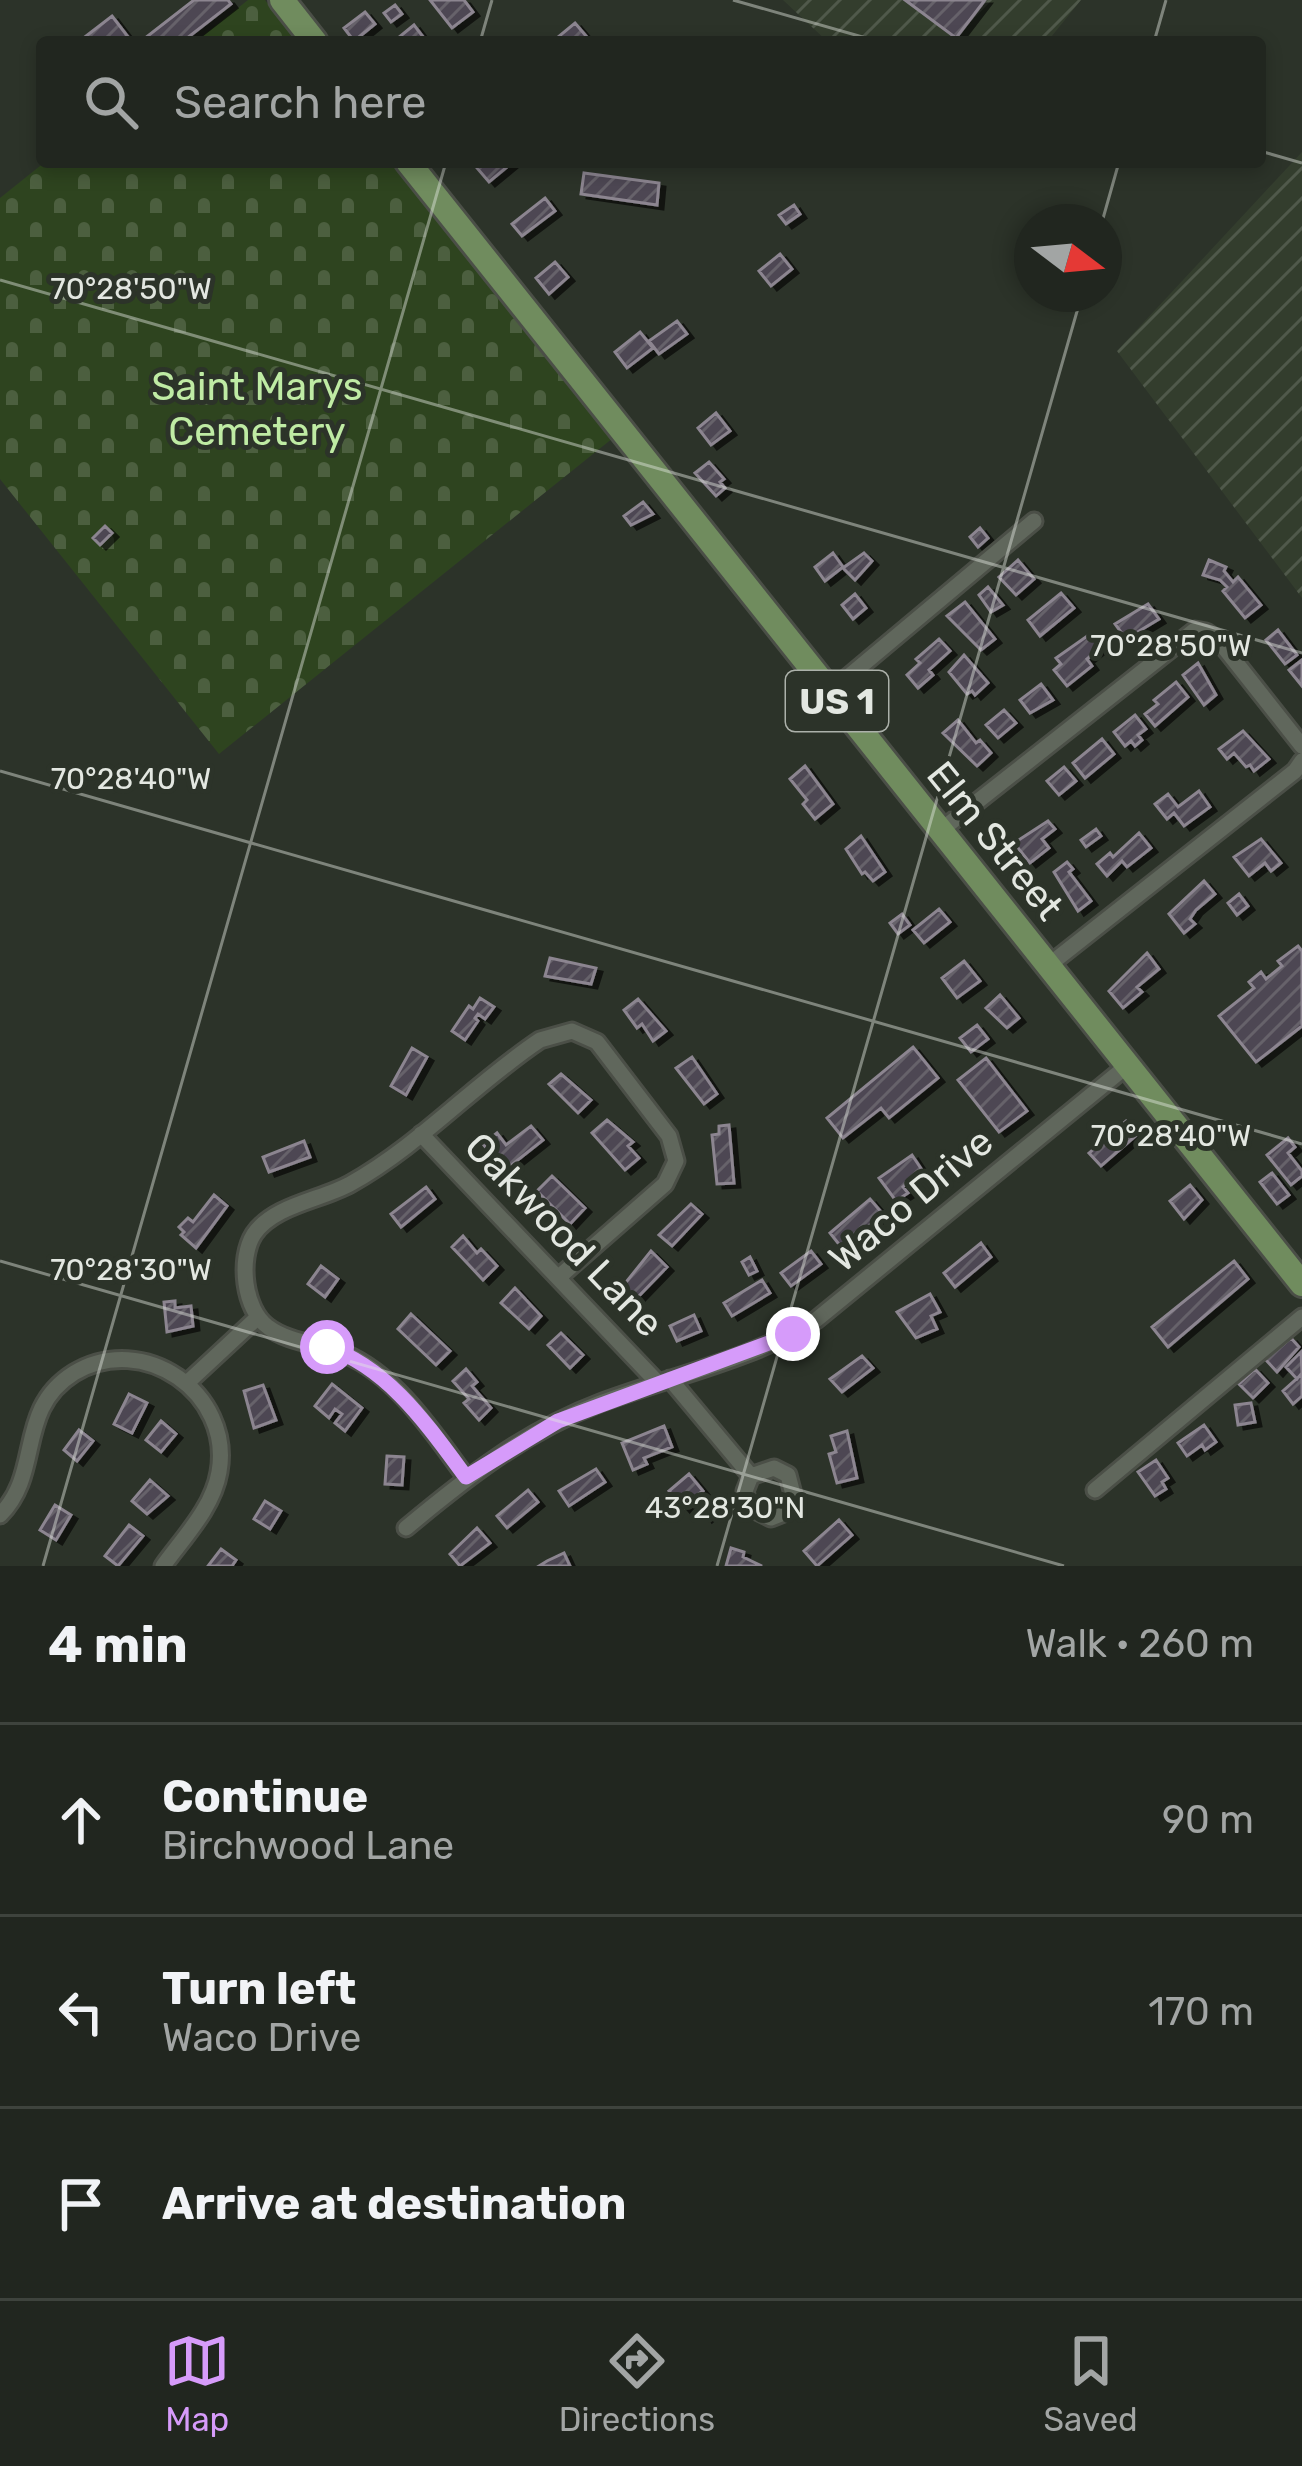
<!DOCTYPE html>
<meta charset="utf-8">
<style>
body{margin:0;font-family:Rubik,sans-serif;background:#292e28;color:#f1f3f6}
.compass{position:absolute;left:1014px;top:204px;width:108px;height:108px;border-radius:50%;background:#21261f;box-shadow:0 6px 18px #0003;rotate:106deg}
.stop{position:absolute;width:36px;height:36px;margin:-27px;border:9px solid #d69bfa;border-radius:50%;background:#fff}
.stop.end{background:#d69bfa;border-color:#fff;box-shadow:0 3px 12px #0008}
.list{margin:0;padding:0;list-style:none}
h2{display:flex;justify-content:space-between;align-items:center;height:156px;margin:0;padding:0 48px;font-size:51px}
h2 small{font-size:39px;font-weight:400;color:#a2a5a4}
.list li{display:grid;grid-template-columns:78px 1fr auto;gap:36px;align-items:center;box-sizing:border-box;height:192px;padding:0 48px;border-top:3px solid #3e433d}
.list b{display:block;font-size:45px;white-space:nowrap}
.list p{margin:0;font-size:39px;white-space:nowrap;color:#a2a5a4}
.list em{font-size:39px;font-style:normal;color:#a2a5a4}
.icon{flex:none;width:66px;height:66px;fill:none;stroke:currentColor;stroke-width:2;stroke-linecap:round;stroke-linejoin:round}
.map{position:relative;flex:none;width:1302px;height:1566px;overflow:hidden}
.search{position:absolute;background:#21261f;box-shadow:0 6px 18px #0003;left:36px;right:36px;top:36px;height:132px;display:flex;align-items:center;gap:30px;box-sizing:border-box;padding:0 42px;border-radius:12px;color:#a2a5a4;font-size:45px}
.sheet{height:732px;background:#21261f}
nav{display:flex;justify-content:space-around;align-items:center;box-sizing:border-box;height:168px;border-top:3px solid #3e433d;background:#21261f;font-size:33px;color:#a2a5a4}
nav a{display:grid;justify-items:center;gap:6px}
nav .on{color:#d69bfa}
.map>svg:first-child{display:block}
.industrial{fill:url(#industrial-furrows)}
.cemetery{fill:url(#cemetery-stones)}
.building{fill:url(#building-hatch);stroke:#8c8590;stroke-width:3;filter:url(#shadow)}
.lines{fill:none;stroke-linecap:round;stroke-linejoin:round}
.street-casing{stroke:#4b4f47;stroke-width:21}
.primary-casing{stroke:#4b4f47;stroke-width:30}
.street{stroke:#60675c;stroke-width:15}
.primary{stroke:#708c5e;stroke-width:24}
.route{stroke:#d69bfa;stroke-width:15}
.ticks{fill:none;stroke:#e3e7e1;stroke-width:3;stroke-opacity:0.45}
.labels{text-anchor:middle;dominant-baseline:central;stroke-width:10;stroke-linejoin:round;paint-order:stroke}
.shield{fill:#2c3329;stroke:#acb1aa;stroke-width:3}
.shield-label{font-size:36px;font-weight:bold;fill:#e3e7e1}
.park-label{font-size:39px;fill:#bfeba4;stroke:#2c3329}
.street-label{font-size:39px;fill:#e3e7e1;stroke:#2c3329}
.ticks-label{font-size:30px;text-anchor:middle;fill:#e3e7e1;stroke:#2c3329;stroke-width:10;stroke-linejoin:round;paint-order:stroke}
</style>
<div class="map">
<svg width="1302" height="1566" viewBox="0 0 1302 1566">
<defs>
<pattern id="industrial-furrows" width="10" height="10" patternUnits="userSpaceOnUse" patternTransform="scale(3)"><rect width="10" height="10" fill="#333d2d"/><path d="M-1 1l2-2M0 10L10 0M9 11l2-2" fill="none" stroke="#50594b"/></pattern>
<pattern id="cemetery-stones" width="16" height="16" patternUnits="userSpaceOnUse" patternTransform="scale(3)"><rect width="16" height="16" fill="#2e441f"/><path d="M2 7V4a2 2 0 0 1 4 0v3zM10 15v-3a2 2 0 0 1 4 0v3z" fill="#4c5f3f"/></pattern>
<pattern id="building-hatch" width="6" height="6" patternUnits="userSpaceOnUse" patternTransform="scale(3)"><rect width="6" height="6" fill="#4d4752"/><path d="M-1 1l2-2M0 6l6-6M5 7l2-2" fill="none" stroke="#66626b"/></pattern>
<filter id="shadow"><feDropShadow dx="6" dy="4" stdDeviation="0" flood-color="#0009"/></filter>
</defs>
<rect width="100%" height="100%" fill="#2c3329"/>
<path class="industrial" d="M783 0H1081L1047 42H828Z
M1302 152V598L1117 351Z"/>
<path class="cemetery" d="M248 0H265L298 42H195Z
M45 162H393L613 438 219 754 0 479V198Z"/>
<path class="building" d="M194 0H228L231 4 182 42H140Z
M430 0H464L473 12 452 28Z
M905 0H985L956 38Z
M395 5 402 14 391 22 384 13Z
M365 12 375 24 354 41 344 28Z
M112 16 132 42H83L81 40Z
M575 23 586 36 580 42H552Z
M414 25 427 42H401L398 38Z
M484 162H513L489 182 477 168Z
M584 173 659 183 657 205 581 194Z
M545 198 555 211 522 236 512 224Z
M794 205 800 214 786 224 779 215Z
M780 254 792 269 771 286 759 271Z
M555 262 568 277 549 294 536 278Z
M677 321 687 334 659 354 649 341Z
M640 332 653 348 627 368 615 352Z
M716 413 730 431 711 445 698 428Z
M709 462 724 479 720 482 725 488 716 496 695 473Z
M643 502 653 514 631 525 624 516Z
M105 526 112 533 100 545 93 538Z
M980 528 988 538 978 547 970 537Z
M833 553 843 567 825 581 815 567Z
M864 553 872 561 855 580 843 568Z
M1018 560 1034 579 1016 595 999 577Z
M1209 560 1226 567 1224 571 1233 582 1238 577 1261 605 1245 618 1223 591 1227 587 1220 580 1203 575Z
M988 587 1003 605 991 612 979 595Z
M1061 593 1074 608 1040 636 1028 620Z
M855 594 866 608 853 619 842 605Z
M965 602 995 639 981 650 947 616Z
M1148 604 1159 619 1126 639 1115 624Z
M1278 630 1297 655 1285 664 1266 640Z
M1093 632 1104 645 1087 659 1092 666 1067 686 1054 670 1061 664 1056 658Z
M939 639 950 651 929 670 933 675 918 688 907 675 920 663 916 659Z
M964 655 988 683 975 695 972 691 967 694 949 672Z
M1302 660V686L1289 670Z
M1198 663 1216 695 1204 705 1183 675Z
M1176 682 1188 697 1155 726 1145 714 1158 704 1154 700Z
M1041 684 1053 700 1030 713 1020 700Z
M1004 710 1016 723 998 738 986 725Z
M1135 715 1146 729 1138 735 1142 740 1135 746 1131 741 1125 746 1114 732Z
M958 720 976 743 980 740 991 753 977 766 943 733Z
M1243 731 1269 759 1254 771 1250 765 1246 767 1234 753 1227 759 1219 749Z
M1102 739 1114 754 1085 778 1073 763Z
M805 766 833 804 815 819 803 804 807 800 790 779Z
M1064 767 1076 781 1059 795 1047 781Z
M1199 791 1210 807 1184 826 1174 813 1167 819 1155 804 1168 794 1178 807Z
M1048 821 1055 829 1042 839 1049 848 1030 863 1014 843Z
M1096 829 1101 836 1086 847 1081 840Z
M1139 833 1151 848 1127 867 1122 861 1107 876 1097 864 1110 853 1113 857Z
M861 836 885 872 873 881 865 872 862 874 846 849Z
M1261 839 1281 863 1271 871 1265 863 1249 876 1234 857Z
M1067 862 1073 869 1069 872 1091 901 1078 911 1054 872Z
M1204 881 1215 894 1196 910 1190 919 1195 924 1184 933 1169 914Z
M1239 894 1248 906 1237 915 1228 903Z
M939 909 950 922 924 943 913 930Z
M902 914 910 925 898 934 890 923Z
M1298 946 1302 951V1026L1256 1062 1219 1016 1254 988 1249 982 1261 972 1266 979 1282 966 1278 961Z
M1147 953 1159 969 1137 987 1142 992 1123 1008 1109 991Z
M550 958 596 968 591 984 545 976Z
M964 961 980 981 957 998 942 978Z
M1000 995 1019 1018 1007 1028 986 1008Z
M480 998 494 1007 485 1019 478 1014 475 1018 478 1021 465 1040 452 1031 469 1006 473 1009Z
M638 999 666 1031 653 1041 642 1024 637 1028 624 1010Z
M977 1025 988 1039 971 1052 960 1038Z
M913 1047 938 1078 889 1118 881 1108 843 1138 827 1118Z
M412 1048 427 1057 406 1095 391 1086Z
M692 1057 717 1094 704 1104 676 1068Z
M986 1058 1027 1111 999 1132 958 1080Z
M561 1074 591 1100 578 1113 549 1084Z
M607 1120 633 1142 628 1146 639 1158 625 1170 592 1133Z
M1126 1121 1138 1134 1101 1166 1089 1153Z
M729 1125 734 1183 717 1184 712 1135 719 1134V1126Z
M531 1126 543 1140 504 1171 483 1144 497 1133 506 1145Z
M1288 1138 1295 1147 1288 1153 1302 1171V1176L1291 1185 1267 1155Z
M304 1141 310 1157 269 1172 263 1157Z
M912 1155 922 1170 903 1187 908 1193 896 1201 879 1178Z
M1272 1173 1289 1195 1277 1204 1260 1182Z
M552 1176 585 1208 570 1224 537 1191Z
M1190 1185 1202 1200 1184 1219 1170 1201Z
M426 1187 435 1199 401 1227 391 1214Z
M214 1195 227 1206 196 1248 181 1235 184 1232 179 1227 188 1218 193 1222Z
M870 1199 883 1214 842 1248 830 1233Z
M691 1204 702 1214 672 1246 659 1235Z
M463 1236 477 1253 481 1249 497 1266 483 1280 452 1247Z
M981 1243 991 1257 955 1287 944 1273Z
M651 1251 667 1267 636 1299 623 1286Z
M811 1251 821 1264 791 1286 781 1273Z
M750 1257 757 1271 749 1275 742 1262Z
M1234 1261 1248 1279 1168 1347 1152 1327Z
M321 1266 338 1279 325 1297 308 1284Z
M762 1280 770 1293 732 1316 724 1303Z
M515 1288 541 1316 529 1329 501 1303Z
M930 1294 940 1312 931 1316 937 1329 916 1338 897 1312Z
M175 1301V1308L191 1306 193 1326 167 1332 164 1302Z
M411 1314 450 1351 436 1365 398 1329Z
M694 1315 701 1331 677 1341 670 1326Z
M561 1333 583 1355 570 1368 548 1345Z
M1291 1338 1299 1347 1277 1372 1265 1359Z
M1301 1352 1302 1373 1297 1379 1286 1367Z
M862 1356 873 1368 842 1392 830 1379Z
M466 1369 477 1382 472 1386 491 1408 479 1420 464 1403 469 1399 453 1381Z
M1255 1369 1268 1383 1253 1398 1239 1384Z
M1302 1374V1396L1293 1404 1283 1391Z
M332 1384 362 1408 345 1431 335 1423 342 1414 335 1409 329 1418 315 1406Z
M263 1385 276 1420 254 1428 244 1391Z
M129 1394 147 1403 132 1433 114 1424Z
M1251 1403 1255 1422 1238 1425 1235 1405Z
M161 1421 176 1434 161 1452 146 1440Z
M1204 1425 1216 1442 1205 1450 1202 1445 1187 1456 1178 1443Z
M664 1426 672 1447 644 1458 647 1464 633 1470 622 1443Z
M79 1430 93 1441 77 1461 64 1450Z
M847 1431 857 1478 837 1483 829 1454 836 1452 831 1436Z
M387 1456 404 1457 402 1485 385 1484Z
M1156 1460 1168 1478 1162 1482 1166 1489 1155 1496 1138 1472Z
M596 1469 605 1482 569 1506 559 1491Z
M689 1474 703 1491 700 1493 718 1508 706 1518 694 1499 684 1508 669 1491Z
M150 1480 168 1496 147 1514 132 1501Z
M528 1490 538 1502 507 1528 497 1516Z
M265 1501 281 1511 270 1529 254 1519Z
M55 1505 71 1515 56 1540 40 1530Z
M839 1520 852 1535 817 1566 804 1551Z
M129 1525 143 1536 118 1566 105 1556Z
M477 1528 490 1543 460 1566 450 1554Z
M731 1548 744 1552 743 1557 762 1566H726Z
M221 1549 236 1560 232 1566H208Z
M564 1553 570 1566H539L547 1561Z"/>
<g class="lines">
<defs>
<path id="street" d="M830 692 1034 521
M940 831 1195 630 1206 632 1219 641 1302 746
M1049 965 1295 771 1302 761
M421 1134 658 1383
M670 1379 751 1476 745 1491 749 1507 771 1518 786 1512 794 1498 788 1475 774 1468 751 1476
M187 1383 258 1317
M466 1477C434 1434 397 1376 345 1354 322 1344 289 1343 268 1327 244 1310 238 1259 254 1234 274 1205 321 1200 350 1184 420 1145 474 1084 540 1040L572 1031 597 1042 669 1136 676 1161 665 1184 559 1277
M1095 1490 1302 1317
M0 1515C43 1472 15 1410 74 1373 143 1331 233 1393 219 1472 213 1508 183 1538 163 1566
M406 1528C467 1477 526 1431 600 1403 672 1376 750 1360 816 1320L1128 1065"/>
<path id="primary" d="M282 0 315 42
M408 162 1302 1284"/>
</defs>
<use href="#street" class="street-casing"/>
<use href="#primary" class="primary-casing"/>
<use href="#street" class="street"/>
<use href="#primary" class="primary"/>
</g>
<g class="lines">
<path class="route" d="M327 1347C389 1368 428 1426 466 1477L558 1421 793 1334"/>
</g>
<path class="ticks" d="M733 0 880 42M480 42 492 0M1154 42 1166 0M1260 151 1302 163M1102 222 1119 162M0 280 1302 653M0 771 1302 1144M0 1261 1064 1566M43 1566 446 162M717 1566 1082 294"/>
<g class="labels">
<rect class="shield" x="786" y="671" width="102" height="60" rx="9"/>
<g class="shield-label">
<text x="837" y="701">US 1</text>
</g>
<g class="park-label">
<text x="257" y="387">Saint Marys<tspan x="257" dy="45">Cemetery</tspan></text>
</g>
<g class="street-label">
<text transform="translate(995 841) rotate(51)">Elm Street</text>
<text transform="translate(911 1200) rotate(-40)">Waco Drive</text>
<text transform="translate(564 1235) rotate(46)">Oakwood Lane</text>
</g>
</g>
<g class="ticks-label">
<text x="131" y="299">70°28'50"W</text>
<text x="1171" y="656">70°28'50"W</text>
<text x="131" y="789">70°28'40"W</text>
<text x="1171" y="1146">70°28'40"W</text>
<text x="131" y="1280">70°28'30"W</text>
<text x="725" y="1518">43°28'30"N</text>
</g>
</svg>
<svg class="compass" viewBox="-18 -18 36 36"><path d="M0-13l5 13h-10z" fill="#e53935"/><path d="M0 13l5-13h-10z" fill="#a2a5a4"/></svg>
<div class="stop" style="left:327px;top:1347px"></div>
<div class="stop end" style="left:793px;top:1334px"></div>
<div class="search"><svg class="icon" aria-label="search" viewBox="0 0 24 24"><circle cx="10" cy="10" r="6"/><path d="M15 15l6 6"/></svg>Search here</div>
</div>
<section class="sheet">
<h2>4 min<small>Walk · 260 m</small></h2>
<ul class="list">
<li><svg class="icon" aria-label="ahead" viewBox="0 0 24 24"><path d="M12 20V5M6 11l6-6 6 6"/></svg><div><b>Continue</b><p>Birchwood Lane</p></div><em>90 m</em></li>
<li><svg class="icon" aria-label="left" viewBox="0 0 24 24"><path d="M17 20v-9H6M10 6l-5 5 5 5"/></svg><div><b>Turn left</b><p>Waco Drive</p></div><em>170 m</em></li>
<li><svg class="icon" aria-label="arrive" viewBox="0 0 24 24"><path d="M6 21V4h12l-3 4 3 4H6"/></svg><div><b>Arrive at destination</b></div></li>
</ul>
</section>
<nav>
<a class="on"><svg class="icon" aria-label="map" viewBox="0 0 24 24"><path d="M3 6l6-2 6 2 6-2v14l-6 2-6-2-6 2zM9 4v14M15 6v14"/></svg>Map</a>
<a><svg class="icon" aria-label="directions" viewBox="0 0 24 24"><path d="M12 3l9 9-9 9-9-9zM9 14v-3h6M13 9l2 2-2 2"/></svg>Directions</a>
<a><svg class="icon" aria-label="saved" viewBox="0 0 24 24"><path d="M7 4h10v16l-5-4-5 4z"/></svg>Saved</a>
</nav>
